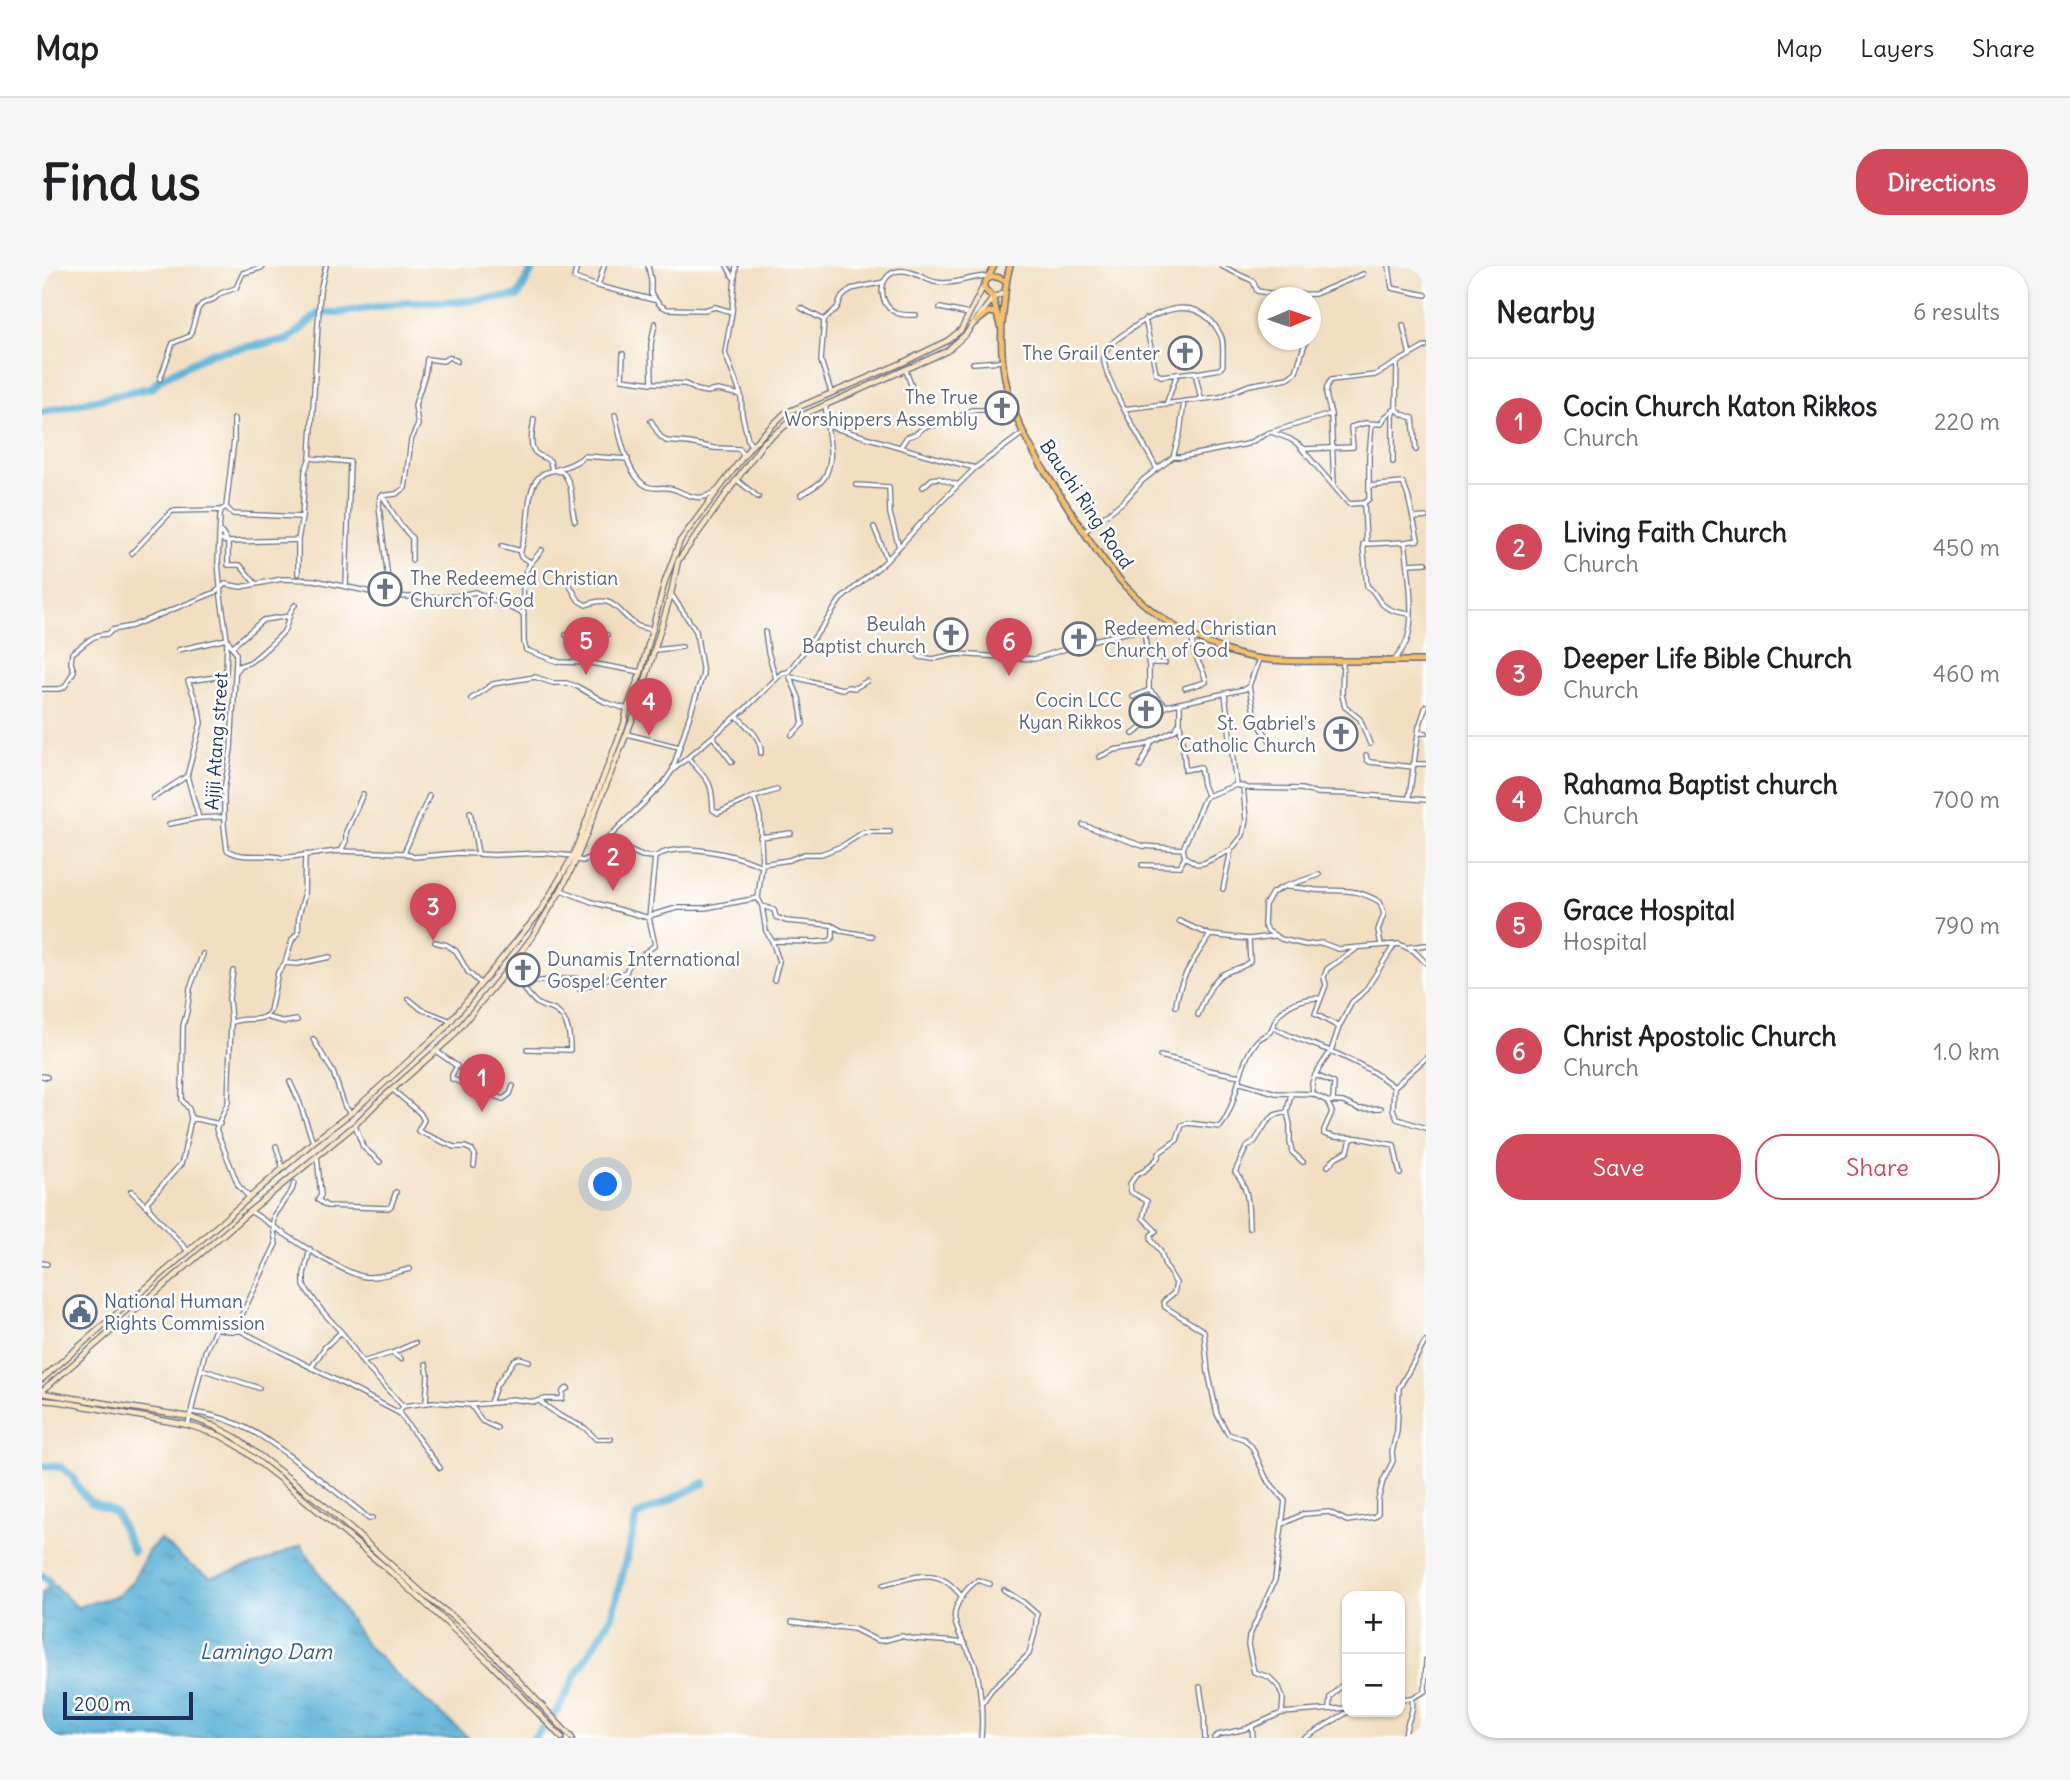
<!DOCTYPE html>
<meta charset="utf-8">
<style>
body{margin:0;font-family:Delius,sans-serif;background:#f6f6f6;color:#202124}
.controls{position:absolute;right:21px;bottom:21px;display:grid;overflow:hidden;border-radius:14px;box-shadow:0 2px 5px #0004}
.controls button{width:63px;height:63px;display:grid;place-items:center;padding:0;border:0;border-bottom:2px solid #e0e0e0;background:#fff;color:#202124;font:35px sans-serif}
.compass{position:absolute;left:1216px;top:21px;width:63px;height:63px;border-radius:50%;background:#fff;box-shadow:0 2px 5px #0004;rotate:88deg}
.scale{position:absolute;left:21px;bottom:18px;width:130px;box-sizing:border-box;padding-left:7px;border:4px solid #1b2f5e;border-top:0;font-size:19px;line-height:24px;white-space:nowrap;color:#1b2f5e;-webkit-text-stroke:5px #fff;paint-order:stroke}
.you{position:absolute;left:564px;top:919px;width:24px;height:24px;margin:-18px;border:5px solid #fff;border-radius:50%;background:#1a73e8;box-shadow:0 0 0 10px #1a73e833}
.badge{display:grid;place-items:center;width:46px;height:46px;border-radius:50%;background:#d1495b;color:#fff;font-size:23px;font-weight:700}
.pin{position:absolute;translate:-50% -58px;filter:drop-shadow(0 2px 4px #0008)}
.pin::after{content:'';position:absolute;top:37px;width:24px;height:21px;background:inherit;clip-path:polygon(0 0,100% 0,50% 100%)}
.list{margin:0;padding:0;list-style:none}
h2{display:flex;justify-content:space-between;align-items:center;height:91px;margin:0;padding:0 28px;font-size:30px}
h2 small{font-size:23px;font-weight:400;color:#757577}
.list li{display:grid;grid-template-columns:46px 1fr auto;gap:21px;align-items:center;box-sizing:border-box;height:126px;padding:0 28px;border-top:2px solid #e0e0e0}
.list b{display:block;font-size:26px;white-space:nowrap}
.list p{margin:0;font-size:23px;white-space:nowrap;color:#757577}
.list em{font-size:23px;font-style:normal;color:#757577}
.actions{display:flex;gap:14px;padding:21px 28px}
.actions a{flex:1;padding:16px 0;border:2px solid #d1495b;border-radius:28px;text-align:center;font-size:24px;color:#d1495b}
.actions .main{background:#d1495b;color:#fff}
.map{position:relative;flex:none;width:1384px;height:1472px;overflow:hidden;border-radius:28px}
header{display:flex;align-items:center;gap:42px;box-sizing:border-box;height:98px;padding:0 35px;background:#fff;border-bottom:2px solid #e0e0e0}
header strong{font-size:33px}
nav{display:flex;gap:38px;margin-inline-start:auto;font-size:24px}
.intro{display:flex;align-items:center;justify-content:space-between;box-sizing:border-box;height:168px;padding:0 42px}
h1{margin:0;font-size:49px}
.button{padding:18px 32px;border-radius:28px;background:#d1495b;color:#fff;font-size:24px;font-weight:700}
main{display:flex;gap:42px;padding:0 42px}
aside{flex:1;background:#fff;border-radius:28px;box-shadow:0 2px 5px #0004}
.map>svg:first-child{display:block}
.water{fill:url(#water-ripples);stroke:#3a709a;stroke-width:2}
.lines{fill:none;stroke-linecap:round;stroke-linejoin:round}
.river{stroke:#59b0d6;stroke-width:8}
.street-casing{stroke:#666d81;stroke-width:6}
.secondary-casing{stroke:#666d81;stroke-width:7}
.primary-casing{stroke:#666d81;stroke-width:8}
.street{stroke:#fff;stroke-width:3.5}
.secondary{stroke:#fbe6c4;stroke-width:4.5}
.primary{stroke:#f6c06b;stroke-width:5}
.labels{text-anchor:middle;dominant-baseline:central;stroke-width:5;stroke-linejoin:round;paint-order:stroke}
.worship-label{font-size:19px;fill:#5b616d;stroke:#fff;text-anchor:end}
.street-label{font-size:19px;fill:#1b2f5e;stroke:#fff}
.service-label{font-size:19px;fill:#4e5e75;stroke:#fff;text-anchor:start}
.water-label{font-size:21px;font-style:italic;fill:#315c88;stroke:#fff}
</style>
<header>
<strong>Map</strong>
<nav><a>Map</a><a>Layers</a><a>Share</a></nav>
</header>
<div class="intro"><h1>Find us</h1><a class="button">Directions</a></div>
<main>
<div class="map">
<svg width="1384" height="1472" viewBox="0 0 1384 1472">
<defs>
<pattern id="water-ripples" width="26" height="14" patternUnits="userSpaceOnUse" patternTransform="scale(1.75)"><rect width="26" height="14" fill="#59b0d6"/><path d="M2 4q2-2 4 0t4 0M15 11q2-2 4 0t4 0" fill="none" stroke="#4990b1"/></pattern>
</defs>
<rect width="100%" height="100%" fill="#fff"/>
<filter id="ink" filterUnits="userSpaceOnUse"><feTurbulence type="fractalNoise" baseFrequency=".0143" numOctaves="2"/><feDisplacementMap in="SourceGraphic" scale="14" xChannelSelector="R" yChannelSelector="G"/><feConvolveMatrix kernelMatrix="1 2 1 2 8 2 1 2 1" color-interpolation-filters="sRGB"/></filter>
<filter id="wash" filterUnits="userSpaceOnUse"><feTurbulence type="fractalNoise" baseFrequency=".00686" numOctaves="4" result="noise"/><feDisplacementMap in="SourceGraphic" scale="28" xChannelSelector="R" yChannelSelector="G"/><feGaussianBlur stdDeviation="1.57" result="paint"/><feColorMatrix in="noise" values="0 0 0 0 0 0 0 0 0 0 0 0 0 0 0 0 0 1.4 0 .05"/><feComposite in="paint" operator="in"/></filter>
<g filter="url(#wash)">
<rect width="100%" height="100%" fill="#f2dfc1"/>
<path class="water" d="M118 1273 148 1299 169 1311 218 1297 259 1279 324 1378 359 1413 427 1472H0V1326L12 1319 35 1341 77 1329 92 1313 106 1285Z"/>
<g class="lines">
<path class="river" d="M0 146 111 121 118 113 169 87 246 74 277 47H296L365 36H414L476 30 492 0
M0 1200 19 1201 30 1210 35 1220 48 1236 65 1242 74 1248 91 1285
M0 1310 6 1313 8 1318
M492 1472 516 1444 535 1407 570 1350 595 1250 662 1217"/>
</g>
</g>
<g filter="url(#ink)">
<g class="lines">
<defs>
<path id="street" d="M535 0 532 12 555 20
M562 0 556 20 612 34
M606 0 609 14V28L618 39 625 43 662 44 673 41 690 46
M685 0 691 11
M694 0 690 46 683 87 699 129 700 148 706 174 709 180
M1179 0 1211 15 1215 25 1239 29 1273 28 1321 8
M1347 0 1350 22 1384 29
M759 42 782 54
M898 42 927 48
M874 49C868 49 859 50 853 46 836 38 835 9 856 5 869 3 881 13 893 16 912 20 928 10 947 10
M1103 53 1114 107 1119 110 1153 106 1159 133
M613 57 609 78 610 117 643 118 655 124 665 126 676 124 699 129
M1361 59 1368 89
M581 88 580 113 610 117
M931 97 960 95
M864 105 874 132 885 131
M118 113 131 77 148 70 156 43 160 38 172 33 179 27 194 22 201 7 219 2 221 0
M789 126 779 95 782 54 795 42 800 31 809 23 842 16
M1124 139 1135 108
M1082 143 1178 131 1207 119 1246 112 1254 106 1264 74
M1289 148 1292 219
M573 149C578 169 585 213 607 221 617 224 623 219 634 224 649 231 659 236 674 225
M192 153V174L184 241 179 244 178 250 176 296 179 331 185 373 194 387V395L189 483 182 524V560L185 584C203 595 221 586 240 592L296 585 362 587 372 591 417 587 452 589 501 587 531 590
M492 153C491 162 487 176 492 185 494 189 504 192 508 195L510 205
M609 155 618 170 624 175 647 177 672 182 698 183 701 189
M786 160C835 174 884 190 933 202
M1232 167 1248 173 1263 183 1311 181 1309 161 1323 157 1339 158 1343 151 1354 142 1355 97
M859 180 865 171 874 168 882 161 908 156 929 144H971
M1259 182 1307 238 1322 237 1327 233V190L1330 158
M1131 191H1139L1205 178 1226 167 1289 148C1286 135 1280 125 1289 114L1333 109 1384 80
M268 192 308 196 304 321
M586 193 542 190C536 197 518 203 509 205 485 209 487 243 485 261 483 271 480 279 478 288L479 291 487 295 488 298 481 311 482 376 484 384 517 396 548 397 599 406
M1351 196V150L1354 142 1360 148 1371 152 1374 184
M1115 203C1105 184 1060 110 1062 92 1063 79 1077 72 1086 65 1116 44 1156 25 1178 68 1183 75 1180 90 1181 99L1178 103 1155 107
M515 205 521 206C534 224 527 238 533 255
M695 214 716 231
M814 219 847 221 848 248 857 281
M1327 220 1361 217 1366 230 1376 274 1363 276
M881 221 890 213 896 212 916 219
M340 229 357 257 370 272V294
M759 229C766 224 778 219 782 212 796 189 782 164 784 139
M1322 237 1324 278 1363 276C1366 302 1373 347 1366 371 1364 380 1357 388 1352 395
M184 241 191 248 260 251
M1372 252 1384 251
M832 261 845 293
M179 266 186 276V299H198L213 317
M1042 266 1082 235 1101 214 1131 191 1138 167 1142 135
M178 274 186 276 256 274
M1324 278H1321L1325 320C1333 325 1334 332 1340 338 1347 345 1358 347 1368 348
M460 280 479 285
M90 287 130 245 179 244
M488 298 500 284
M1366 298 1384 297
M256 308V274L260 251 263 205 268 192 278 25 284 0
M528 320 537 335 544 339C572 327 575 346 594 359 598 362 606 362 611 364
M629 328 654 365 661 408 631 502
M348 330 337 240 338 230 354 228 363 222 369 174 376 159 373 139 383 108 385 93 401 95 407 91 415 95
M723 366 726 386 734 413
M524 369H565
M191 380 221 354 248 350
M863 382 872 385 878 391 891 393 914 388 992 393 1052 374 1087 366 1130 360
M613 384 640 381
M1301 395 1300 429 1303 441 1318 453 1328 478
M548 397 549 371
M1107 397H1123
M195 405 197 400C201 398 205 398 208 396 212 394 240 369 242 365 247 356 246 346 253 339
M748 410 800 423 806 421 813 422 825 415
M748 411 757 432 761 458 750 469
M1207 420 1213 452 1230 478
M1143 422 1164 416C1162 400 1146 387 1152 370
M0 423C27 423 19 426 32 405L29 397 30 387C42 380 50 367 66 368L70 364 90 360 174 326 183 318 199 321 240 313 272 314 348 330 386 332 414 330 433 326 482 348
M1107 424 1123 439
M1183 428 1194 519
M1091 431 1107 424V401L1102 364
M429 433 451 418 493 411 511 417H524L534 420 563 436 585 443
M695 450C706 462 719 470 719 487
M1138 458C1139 473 1143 488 1143 504L1158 501 1161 519 1165 529
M1376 467H1384
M585 468 637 481
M1091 468 1112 453 1124 440 1203 423 1207 420 1217 393
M671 471 690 496
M1324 489 1325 494 1328 496 1371 501
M1057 491 1072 484 1103 479 1133 464 1138 456V437
M646 492C665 515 670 511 671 544L676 547 709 532 712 531 718 551 720 600 716 632 720 640 732 644 734 651 744 655 789 659 800 665 830 670
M1371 498H1384
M1098 501 1109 478
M145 510 157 552 182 551
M712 531 735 524
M111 532 145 510 159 457 157 443 146 415 181 410 184 406 185 373 136 384
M1367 532 1377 461 1384 440
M428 546 436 587
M127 558 157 552
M1041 559 1101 580 1141 583
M718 571 749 567
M564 574 600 590 613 591C637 574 694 589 720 600
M299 585 304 575V566L321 528
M362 587 387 530
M1143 591 1155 598 1162 597 1189 584
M535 594 541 595 549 591 564 574 621 518 630 505 703 443 740 407 746 406 783 357 798 334 843 296 894 241 933 202 981 167
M720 598 747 594 762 588H779L800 580 822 566H848
M1100 599 1138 600 1143 591 1141 583 1143 578 1162 533 1165 530 1194 519 1206 522 1259 523 1274 527 1310 528 1384 534
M1277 609 1241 621 1230 627 1223 639 1222 659 1226 665 1239 673 1264 679 1280 677 1296 683 1357 678 1372 685 1384 697
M1245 621C1255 621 1264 623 1273 624 1302 626 1312 621 1338 636L1342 648 1336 664 1339 679
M1181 623 1189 584 1201 569 1204 554 1201 520
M519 624 550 636 607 652 613 591
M720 640 724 665 730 675 737 695 732 714
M1137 655 1168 669 1207 673
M730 675 774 676 788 675 791 671V660
M393 676 405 679 414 685 426 706 439 718
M1367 681 1384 679
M243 697 255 698 288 691
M465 704 477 717 534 712 537 723 584 706 587 699 613 679 607 652 610 649 635 642H663L716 632
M477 717C484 724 488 732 496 738 501 741 507 742 512 744 526 752 528 768 528 784L485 783
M367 733 379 743 409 755
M1134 740C1137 711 1153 693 1168 669
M1156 749C1162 736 1169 713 1183 707 1192 702 1201 703 1208 695L1207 673 1232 670
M224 751 243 756 255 754
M189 757 187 732 191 705
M1231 761C1249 772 1269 777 1288 785 1310 794 1334 806 1352 821L1351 843 1355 853 1384 862
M1297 761 1273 748 1284 719 1282 711 1285 703 1314 683
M271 773 291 806 303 841 309 847
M394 785 415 800 410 809V813L461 833 468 828 471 820
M1118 790 1147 797 1166 804 1198 810
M1273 809 1292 817 1291 835
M0 810 5 811
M248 816 257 835 271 876
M1196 816 1234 827 1271 828 1285 835 1290 846 1282 864V868L1293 871 1317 872 1352 879 1358 908
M1352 821 1384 792
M351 824 378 847 382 854 376 865 412 881H423L430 884 433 889 432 900
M1249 828 1245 846 1248 859V876L1250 886 1261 896
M1271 828 1270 817 1274 807 1289 785 1297 761 1310 736 1323 725 1353 678
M1285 835 1301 836 1317 843 1339 842
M149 852 178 858
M313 859 321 881 338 896
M234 880 241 903
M275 890 279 929 276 934 285 940 346 942 349 940 354 926
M1286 900 1294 891 1306 885 1309 873H1311
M89 925 104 940
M207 931 196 919 174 863 186 836 189 757C201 749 220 759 228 745L236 706 243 697 250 674 256 667 257 649 262 630 263 588
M208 945C233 961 296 1007 324 1011 338 1012 354 1006 368 1003
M1207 962C1206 941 1208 922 1193 906L1204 882 1213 875 1225 856 1233 849 1245 846
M268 983 262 1008V1020L280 1045 301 1068 321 1097 361 1140
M146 985 108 944 105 936 139 898 141 892 149 852 147 843 140 834 141 760 145 745 148 722 161 688
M0 997 5 998
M192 1065 234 978 231 960 232 949 250 924 252 917
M350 1087 359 1093
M320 1096 350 1087 373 1077
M269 1102 283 1081 299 1066
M159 1103 217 1122
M497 1135 518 1150 543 1162 554 1173H569
M384 1137 386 1108 384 1098
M448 1137 454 1120 472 1094 477 1092 487 1095
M429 1139 440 1155 455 1162
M149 1146C199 1151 230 1176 268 1206 288 1221 308 1236 327 1253L330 1252
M357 1147 361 1140 392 1136 428 1139 460 1136 469 1133 493 1136 503 1133H520L521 1125 526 1122
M146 1159 163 1086 174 1062 187 1065H199L357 1147 398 1202
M1241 1258 1261 1248 1287 1246 1305 1255 1332 1251 1336 1247V1234L1341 1215 1351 1195 1350 1186 1355 1165 1357 1122 1383 1076
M841 1319C875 1311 895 1298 920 1331
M750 1356 792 1362 796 1361 812 1363 834 1374 840 1375 859 1370 872 1373 914 1376 923 1378
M1158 1421 1162 1447 1163 1472
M1383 1425 1384 1394
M1358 1433 1370 1432 1384 1425
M940 1437 950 1423 987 1388 993 1366 995 1348 981 1336 962 1324
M1287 1443 1288 1431 1305 1414
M1240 1447 1241 1432 1237 1421 1227 1411 1212 1406 1206 1379 1207 1371 1233 1314 1243 1235 1224 1212 1210 1181 1202 1173 1186 1168 1175 1148 1166 1106 1162 1065 1123 1041 1122 1035 1132 1027 1134 1017 1123 999 1118 984 1110 975 1109 969 1114 965 1101 952 1105 935 1089 926 1088 918 1094 909 1102 905 1115 893 1118 886 1135 874 1140 859 1146 857 1178 861C1197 837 1194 800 1215 775 1218 771 1224 770 1228 766 1231 762 1232 756 1235 751 1246 737 1261 732 1278 732
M1210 1460 1211 1472
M939 1472C941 1451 939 1427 935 1406 932 1388 916 1373 913 1355 910 1340 924 1322 936 1314L948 1318
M1172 1472 1176 1469 1203 1463 1240 1447 1305 1442
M1263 1472 1306 1446
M1363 1472C1363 1455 1373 1449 1370 1432"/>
<path id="secondary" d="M0 1113 271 876 309 847 402 763 498 646 531 590 582 458 585 443 599 406 623 315 638 275 709 180 743 147 860 97 905 75 919 64 941 21
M0 1125 208 945 313 859 336 836 410 771 465 704 490 671 519 624 534 594 595 442 629 328 636 295 721 177 752 153 905 85 924 68 951 32 962 27
M0 1127 148 1151 172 1160 193 1171 283 1240 385 1331 424 1361 446 1382 530 1472
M0 1134 20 1136 146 1159 179 1170 196 1180 238 1213 357 1313 448 1397 520 1472"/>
<path id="primary" d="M952 0 941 21 951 32 958 60
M968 0C963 16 963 31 961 47 952 127 982 174 1024 238 1070 311 1103 357 1189 386 1225 398 1262 395 1299 395 1327 395 1356 395 1384 395
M945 13C953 9 957 11 964 16
M934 56 947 46 954 47"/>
</defs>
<use href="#street" class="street-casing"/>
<use href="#secondary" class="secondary-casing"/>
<use href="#primary" class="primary-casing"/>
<use href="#street" class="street"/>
<use href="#secondary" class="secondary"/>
<use href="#primary" class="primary"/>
</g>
</g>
<defs>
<symbol id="church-ring" viewBox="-11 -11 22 22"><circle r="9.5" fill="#fff" stroke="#6b7280" stroke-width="1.5"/><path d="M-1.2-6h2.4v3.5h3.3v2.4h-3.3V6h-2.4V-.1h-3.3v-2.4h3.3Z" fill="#6b7280"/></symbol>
<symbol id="civic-ring" viewBox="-11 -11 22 22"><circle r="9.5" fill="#fff" stroke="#5c6f8a" stroke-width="1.5"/><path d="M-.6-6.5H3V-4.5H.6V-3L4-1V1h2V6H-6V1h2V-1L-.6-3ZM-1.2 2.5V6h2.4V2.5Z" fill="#5c6f8a"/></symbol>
</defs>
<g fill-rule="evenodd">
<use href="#church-ring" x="1124" y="68" width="38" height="38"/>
<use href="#church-ring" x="941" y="123" width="38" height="38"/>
<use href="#church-ring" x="324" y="304" width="38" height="38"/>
<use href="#church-ring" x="890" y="350" width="38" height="38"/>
<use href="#church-ring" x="1018" y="354" width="38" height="38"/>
<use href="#church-ring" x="1085" y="426" width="38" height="38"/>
<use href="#church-ring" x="1280" y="449" width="38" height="38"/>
<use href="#church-ring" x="462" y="685" width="38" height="38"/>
<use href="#civic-ring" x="19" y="1027" width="38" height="38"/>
</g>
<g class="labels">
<g class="worship-label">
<text x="1118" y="87">The Grail Center</text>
<text x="936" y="131">The True<tspan x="936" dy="22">Worshippers Assembly</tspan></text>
<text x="368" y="312" text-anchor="start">The Redeemed Christian<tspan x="368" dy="22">Church of God</tspan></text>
<text x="884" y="358">Beulah<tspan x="884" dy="22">Baptist church</tspan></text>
<text x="1062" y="362" text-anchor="start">Redeemed Christian<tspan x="1062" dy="22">Church of God</tspan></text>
<text x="1080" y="434">Cocin LCC<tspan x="1080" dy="22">Kyan Rikkos</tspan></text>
<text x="1274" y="457">St. Gabriel's<tspan x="1274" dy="22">Catholic Church</tspan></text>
<text x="505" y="693" text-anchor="start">Dunamis International<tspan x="505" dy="22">Gospel Center</tspan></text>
</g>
<g class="street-label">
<text transform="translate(1045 238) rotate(56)">Bauchi Ring Road</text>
<text transform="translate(174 475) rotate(-86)">Ajiji Atang street</text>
</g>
<g class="service-label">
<text x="62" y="1035">National Human<tspan x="62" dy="22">Rights Commission</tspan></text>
</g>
<g class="water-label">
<text x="224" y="1385">Lamingo Dam</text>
</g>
</g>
</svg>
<div class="controls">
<button>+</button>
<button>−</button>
</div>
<svg class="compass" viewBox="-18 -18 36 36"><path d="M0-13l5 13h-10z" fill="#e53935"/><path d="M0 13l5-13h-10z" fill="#757577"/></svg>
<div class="scale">200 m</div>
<div class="you"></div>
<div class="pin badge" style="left:440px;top:846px">1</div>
<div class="pin badge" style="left:571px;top:625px">2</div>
<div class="pin badge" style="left:391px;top:675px">3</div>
<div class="pin badge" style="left:607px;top:470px">4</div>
<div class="pin badge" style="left:544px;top:409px">5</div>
<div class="pin badge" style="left:967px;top:410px">6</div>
</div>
<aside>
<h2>Nearby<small>6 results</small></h2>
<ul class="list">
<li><span class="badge">1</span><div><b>Cocin Church Katon Rikkos</b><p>Church</p></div><em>220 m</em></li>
<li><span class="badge">2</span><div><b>Living Faith Church</b><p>Church</p></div><em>450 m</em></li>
<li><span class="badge">3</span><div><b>Deeper Life Bible Church</b><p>Church</p></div><em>460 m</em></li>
<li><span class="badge">4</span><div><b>Rahama Baptist church</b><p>Church</p></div><em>700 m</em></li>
<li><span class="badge">5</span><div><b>Grace Hospital</b><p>Hospital</p></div><em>790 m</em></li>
<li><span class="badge">6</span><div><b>Christ Apostolic Church</b><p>Church</p></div><em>1.0 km</em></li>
</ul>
<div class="actions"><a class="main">Save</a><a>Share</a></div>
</aside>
</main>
